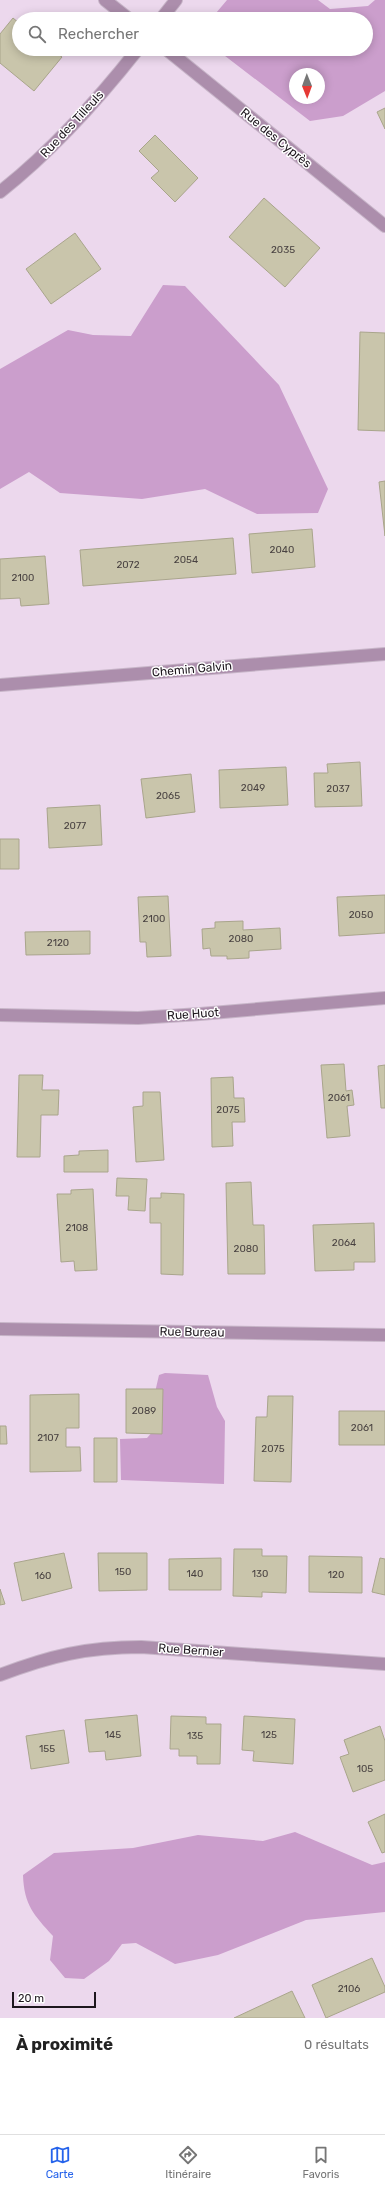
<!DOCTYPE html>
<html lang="fr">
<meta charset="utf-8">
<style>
body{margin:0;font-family:Rubik,sans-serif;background:#f2f2f2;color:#222}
.compass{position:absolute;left:289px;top:68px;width:36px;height:36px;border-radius:50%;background:#fff;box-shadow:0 2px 10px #0003;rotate:179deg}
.scale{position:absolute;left:12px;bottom:10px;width:84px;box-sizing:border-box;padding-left:4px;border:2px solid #1e171e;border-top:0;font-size:11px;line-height:14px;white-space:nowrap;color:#1e171e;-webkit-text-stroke:3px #fff;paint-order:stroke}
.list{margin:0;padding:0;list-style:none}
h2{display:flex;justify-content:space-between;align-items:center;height:52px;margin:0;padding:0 16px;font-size:17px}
h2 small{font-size:13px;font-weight:400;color:#767676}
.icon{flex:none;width:22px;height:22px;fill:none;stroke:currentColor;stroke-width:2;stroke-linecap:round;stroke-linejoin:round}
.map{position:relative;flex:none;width:385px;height:2018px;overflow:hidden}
.search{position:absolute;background:#fff;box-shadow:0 2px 10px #0003;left:12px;right:12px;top:12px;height:44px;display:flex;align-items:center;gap:10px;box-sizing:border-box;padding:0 14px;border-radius:22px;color:#767676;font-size:15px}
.sheet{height:116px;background:#fff}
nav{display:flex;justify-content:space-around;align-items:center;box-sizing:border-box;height:56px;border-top:1px solid #e0e0e0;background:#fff;font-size:11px;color:#767676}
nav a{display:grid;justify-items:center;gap:2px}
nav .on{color:#2563eb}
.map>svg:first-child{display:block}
.green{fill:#cb9ecc;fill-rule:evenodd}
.building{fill:#c9c5ab;stroke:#a9a58c}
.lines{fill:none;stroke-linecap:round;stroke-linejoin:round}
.minor-casing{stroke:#c7b5c8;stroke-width:14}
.minor{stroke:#ac8eac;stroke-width:12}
.labels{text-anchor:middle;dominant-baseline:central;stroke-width:3;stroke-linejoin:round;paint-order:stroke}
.number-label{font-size:10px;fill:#494241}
.street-label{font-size:12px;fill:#1e171e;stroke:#fff}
</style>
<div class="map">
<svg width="385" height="2018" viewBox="0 0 385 2018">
<rect width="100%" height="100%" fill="#ecd8ed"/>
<path class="green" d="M227 0H318L330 9 368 6 375 0H385V91L343 116 310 121 216 49H366V19H211ZM295 74H319V98H295Z
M163 285 185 286 279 385 328 489 318 513 257 514 205 489 142 499 60 493 29 472 0 489V369L68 330 93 335 131 336Z
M165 1373 208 1375 217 1407 225 1421 224 1484 121 1480 120 1439 147 1438 154 1430 156 1388 159 1375Z
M295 1832 372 1865 385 1862V1912L306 1920 218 1955 175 1964 136 1943 122 1944 109 1961 84 1979 65 1978 50 1960 53 1936C34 1915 24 1905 23 1875L54 1853 133 1848 198 1835 263 1841Z"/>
<path class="building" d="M13 18 19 23V49H51L62 57 34 91 0 63V34Z
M385 108V129L377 112Z
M155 135 198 178 175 202 151 178 159 171 139 151Z
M264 198 320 248 285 287 229 237Z
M75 233 101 269 51 304 26 269Z
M360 332 385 333V431L358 430Z
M385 481V536L379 482Z
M312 529 315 567 252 573 249 534Z
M233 538 236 574 83 586 80 550Z
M45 556 49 604 21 606 20 598 0 599V559Z
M360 762 362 806 315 807 314 773H328L327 764Z
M286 767 288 805 220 808 219 770Z
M191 774 195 812 146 818 141 779Z
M100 805 102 845 49 848 47 808Z
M0 839H19V869H0Z
M385 895V933L339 936 337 897Z
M168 896 171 956 147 957 146 942H140L138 897Z
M243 921V930L280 928 281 949 249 951V958L227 959V956H211L210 948 203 949 202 929 215 928V922Z
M90 931V954L26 955 25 932Z
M344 1064 346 1091 352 1090 354 1105 347 1106 350 1136 327 1138 321 1065Z
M385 1065V1108H381L378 1066Z
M19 1075H43L42 1090H59L58 1115H41L40 1157H17Z
M233 1077 234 1098H244L245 1122H232L233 1146 212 1147 211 1078Z
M143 1092H160L164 1160 136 1162 133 1107 143 1106Z
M108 1150V1172H64V1156L79 1155V1151Z
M117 1178 147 1179 145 1211 128 1210 129 1196H116Z
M251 1182 253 1225H264L265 1274H228L226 1183Z
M93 1189 97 1270 75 1271 74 1261 61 1262 57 1194H71V1190Z
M161 1193 184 1194 183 1275 161 1274V1223H150V1198H161Z
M374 1223 375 1262H354V1270L315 1271 313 1225Z
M126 1389H163L162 1434 126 1433Z
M79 1394V1428H66V1447H80L81 1471 30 1472V1395Z
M268 1396H293L291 1482 254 1481 256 1417H267Z
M339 1411H385V1445H339Z
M0 1426H6L7 1444H0Z
M94 1438H117V1482H94Z
M234 1549H262V1556H287L286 1593 262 1592V1597L233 1596Z
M64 1553 72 1588 22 1601 14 1563Z
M98 1553H147V1590L99 1591Z
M309 1556 362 1557V1593L309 1592Z
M221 1558V1590H169V1559Z
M380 1558 385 1559V1595L372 1592Z
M0 1589 5 1604 0 1605Z
M137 1715 141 1756 106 1760 105 1751 89 1752 85 1720Z
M171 1716 206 1717V1724H221L220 1764H197V1756H179V1749H170Z
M244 1716 295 1719 293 1764 253 1761 254 1751 242 1750Z
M380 1726 385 1741V1780L353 1792 340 1757 349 1754 344 1740Z
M64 1730 69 1763 31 1769 26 1736Z
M385 1814V1852L382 1853 368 1822Z
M372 1958 385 1987V1992L326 2018 312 1985Z
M292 1991 305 2018H234Z"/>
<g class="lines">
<defs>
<path id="minor" d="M105 0 129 19
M161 19 176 0
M166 49 385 226
M0 192C52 151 97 101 138 49
M0 685 385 654
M0 1015 138 1018 200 1014 385 998
M0 1329 385 1335
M0 1675C50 1656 87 1647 141 1647L385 1664"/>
</defs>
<use href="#minor" class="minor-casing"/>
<use href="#minor" class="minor"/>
</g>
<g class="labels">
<g class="number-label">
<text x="283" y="250">2035</text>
<text x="282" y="550">2040</text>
<text x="186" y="560">2054</text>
<text x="128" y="565">2072</text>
<text x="23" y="578">2100</text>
<text x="253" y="788">2049</text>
<text x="338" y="789">2037</text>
<text x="168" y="796">2065</text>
<text x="75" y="826">2077</text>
<text x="361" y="915">2050</text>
<text x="154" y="919">2100</text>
<text x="241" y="939">2080</text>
<text x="58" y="943">2120</text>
<text x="339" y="1098">2061</text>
<text x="228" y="1110">2075</text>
<text x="77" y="1228">2108</text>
<text x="344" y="1243">2064</text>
<text x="246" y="1249">2080</text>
<text x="144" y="1411">2089</text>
<text x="362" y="1428">2061</text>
<text x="48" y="1438">2107</text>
<text x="273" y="1449">2075</text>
<text x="123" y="1572">150</text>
<text x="195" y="1574">140</text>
<text x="260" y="1574">130</text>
<text x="336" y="1575">120</text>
<text x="43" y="1576">160</text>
<text x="113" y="1735">145</text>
<text x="269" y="1735">125</text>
<text x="195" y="1736">135</text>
<text x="47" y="1749">155</text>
<text x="365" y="1769">105</text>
<text x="349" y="1989">2106</text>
</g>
<g class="street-label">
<text transform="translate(72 124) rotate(-47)">Rue des Tilleuls</text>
<text transform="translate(276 138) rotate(39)">Rue des Cyprès</text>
<text transform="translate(192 669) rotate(-5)">Chemin Galvin</text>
<text transform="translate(193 1014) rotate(-4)">Rue Huot</text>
<text transform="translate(192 1332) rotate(1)">Rue Bureau</text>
<text transform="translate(191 1650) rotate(4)">Rue Bernier</text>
</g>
</g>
</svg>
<svg class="compass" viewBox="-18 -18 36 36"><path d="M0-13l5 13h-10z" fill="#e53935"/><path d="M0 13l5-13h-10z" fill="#767676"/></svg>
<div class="scale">20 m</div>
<div class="search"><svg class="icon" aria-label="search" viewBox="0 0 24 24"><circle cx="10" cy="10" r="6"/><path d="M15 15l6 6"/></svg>Rechercher</div>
</div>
<section class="sheet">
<h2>À proximité<small>0 résultats</small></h2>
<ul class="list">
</ul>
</section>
<nav>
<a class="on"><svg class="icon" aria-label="map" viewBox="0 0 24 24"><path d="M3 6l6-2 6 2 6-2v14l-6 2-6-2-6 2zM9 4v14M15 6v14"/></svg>Carte</a>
<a><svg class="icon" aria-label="directions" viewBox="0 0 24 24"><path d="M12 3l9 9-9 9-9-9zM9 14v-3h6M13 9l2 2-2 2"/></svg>Itinéraire</a>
<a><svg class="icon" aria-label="saved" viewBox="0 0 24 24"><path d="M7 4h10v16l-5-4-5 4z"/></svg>Favoris</a>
</nav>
